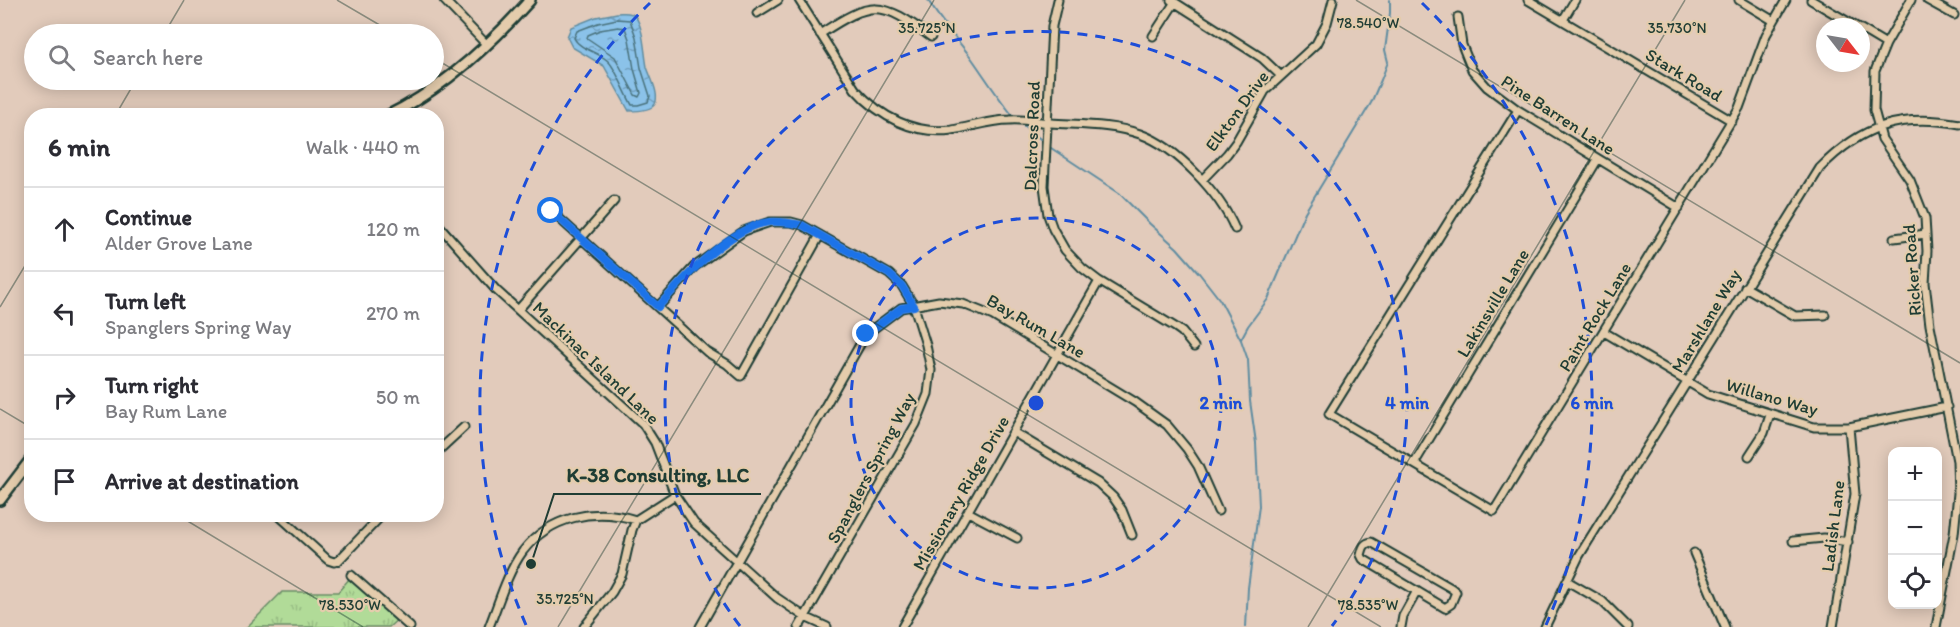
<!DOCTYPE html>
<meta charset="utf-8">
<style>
body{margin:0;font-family:Itim,sans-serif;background:#f2f2f3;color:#2b2b33}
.controls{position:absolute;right:18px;bottom:18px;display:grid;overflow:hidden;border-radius:12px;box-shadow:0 3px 15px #0003}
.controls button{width:54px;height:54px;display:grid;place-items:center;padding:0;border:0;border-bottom:2px solid #e1e1e2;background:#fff;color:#2b2b33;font:30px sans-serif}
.compass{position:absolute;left:1816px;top:18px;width:54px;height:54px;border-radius:50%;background:#fff;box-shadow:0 3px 15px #0003;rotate:121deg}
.stop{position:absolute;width:18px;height:18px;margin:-14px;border:4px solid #1a73e8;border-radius:50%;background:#fff}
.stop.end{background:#1a73e8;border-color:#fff;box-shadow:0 2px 6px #0008}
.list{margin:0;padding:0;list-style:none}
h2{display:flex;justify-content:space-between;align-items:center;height:78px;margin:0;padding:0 24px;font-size:26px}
h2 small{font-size:20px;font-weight:400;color:#7c7c81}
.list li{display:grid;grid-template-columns:39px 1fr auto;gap:18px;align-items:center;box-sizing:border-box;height:84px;padding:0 24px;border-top:2px solid #e1e1e2}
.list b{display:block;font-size:22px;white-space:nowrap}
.list p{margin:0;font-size:20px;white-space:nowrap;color:#7c7c81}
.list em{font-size:20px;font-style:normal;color:#7c7c81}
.icon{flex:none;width:33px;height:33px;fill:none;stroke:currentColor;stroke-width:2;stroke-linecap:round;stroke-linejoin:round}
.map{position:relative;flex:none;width:1960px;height:627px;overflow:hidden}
.search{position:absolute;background:#fff;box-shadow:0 3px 15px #0003;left:24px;top:24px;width:420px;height:66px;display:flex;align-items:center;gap:15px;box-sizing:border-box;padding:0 21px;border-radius:33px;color:#7c7c81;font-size:22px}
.panel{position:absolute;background:#fff;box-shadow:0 3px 15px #0003;left:24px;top:108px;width:420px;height:414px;border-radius:24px}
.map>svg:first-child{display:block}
.grass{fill:url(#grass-tufts);stroke:#688c66;stroke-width:1.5}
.water{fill:url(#water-ripples);stroke:#608da1;stroke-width:1.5}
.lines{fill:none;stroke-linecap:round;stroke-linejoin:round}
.shore{stroke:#4a727c;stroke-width:1.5}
.stream{stroke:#608da1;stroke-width:2}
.street-casing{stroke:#1f3d34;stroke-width:11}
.secondary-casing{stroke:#1f3d34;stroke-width:14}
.street{stroke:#e4ccac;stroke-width:7}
.secondary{stroke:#e4ccac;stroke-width:9}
.route{stroke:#1a73e8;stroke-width:8}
.ticks{fill:none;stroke:#1f3d34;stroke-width:1.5;stroke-opacity:0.45}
.ring{fill:none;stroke:#1d4ed8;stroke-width:3;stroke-dasharray:10 8}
.labels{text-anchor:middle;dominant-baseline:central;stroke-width:4.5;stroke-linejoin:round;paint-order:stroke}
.street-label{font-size:18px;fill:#1f3d34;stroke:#e4ccac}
.ticks-label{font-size:15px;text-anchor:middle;fill:#1f3d34;stroke:#e4ccac;stroke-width:4.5;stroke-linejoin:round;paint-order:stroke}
.centre{fill:#1d4ed8;stroke:#e4ccac;stroke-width:3}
.ring-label{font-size:18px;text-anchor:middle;font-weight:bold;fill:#1d4ed8;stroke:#e4ccac;stroke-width:4.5;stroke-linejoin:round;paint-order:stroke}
.leader{fill:none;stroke:#1f3d34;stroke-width:2}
.callout-dot{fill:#1f3d34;stroke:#e4ccac;stroke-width:2}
.callout-label{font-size:20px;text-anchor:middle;font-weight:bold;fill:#1f3d34;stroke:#e4ccac;stroke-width:4.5;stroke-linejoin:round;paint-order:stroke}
</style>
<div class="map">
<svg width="1960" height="627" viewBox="0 0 1960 627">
<defs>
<pattern id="grass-tufts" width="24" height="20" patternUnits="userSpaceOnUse" patternTransform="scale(1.5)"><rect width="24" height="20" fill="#b1db98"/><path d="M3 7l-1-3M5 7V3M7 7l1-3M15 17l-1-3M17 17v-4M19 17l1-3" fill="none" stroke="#98bd84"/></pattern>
<pattern id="water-ripples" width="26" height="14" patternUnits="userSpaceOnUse" patternTransform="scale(1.5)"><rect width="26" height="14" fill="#8bc2e9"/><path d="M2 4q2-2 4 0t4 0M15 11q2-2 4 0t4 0" fill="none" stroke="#719fbe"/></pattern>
</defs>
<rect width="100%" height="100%" fill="#e2cbbb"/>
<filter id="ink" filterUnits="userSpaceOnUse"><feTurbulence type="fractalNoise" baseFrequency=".0167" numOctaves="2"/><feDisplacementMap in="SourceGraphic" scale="12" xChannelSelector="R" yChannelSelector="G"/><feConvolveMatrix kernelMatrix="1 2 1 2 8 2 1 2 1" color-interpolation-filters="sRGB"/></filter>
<g filter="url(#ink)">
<path class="grass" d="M350 578 400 617 389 627H247L282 592H338Z"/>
<path class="water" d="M617 13C622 13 631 11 635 16 644 28 644 52 647 67 650 77 660 94 655 104 651 111 636 111 629 111L604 66 572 47 567 37 571 27 596 17Z"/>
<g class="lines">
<path class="shore" d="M617 19 630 20 636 37 641 68 650 96 648 102 638 105H632C625 93 617 71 609 62 600 52 580 50 574 38L577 31 598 23Z
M618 27 625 28 629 39 634 69 641 93 639 97 635 95 615 57 587 38 588 35 600 30Z"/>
<path class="stream" d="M928 0C940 21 956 38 970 56 985 77 998 98 1014 117
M1018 121 1044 142
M1048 146 1119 193 1150 224 1177 248 1199 273 1220 300 1241 340 1248 360 1250 401 1256 443 1259 506 1248 588 1246 627
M1241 339 1248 326 1268 299 1305 212 1371 103 1381 80 1388 62 1385 50 1390 13V0"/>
<defs>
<path id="street" d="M444 0 486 44
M799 0 855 89C880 117 914 135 952 130 971 127 990 120 1010 120 1023 119 1037 122 1051 123 1080 125 1112 124 1140 134 1177 147 1220 194 1235 229
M1058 0 1052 26 1044 186 1048 215 1053 229 1065 250 1082 268 1099 281 1175 327 1182 332 1194 347
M1171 0 1262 58 1280 75
M1528 0 1732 121
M1739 0 1774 21
M1811 0 1857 27
M1911 0 1886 44 1875 71 1874 110 1882 139 1910 180 1925 218 1927 251 1925 283 1930 325 1957 461 1958 493 1954 534 1936 627
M1927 0 1954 15
M757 13 778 0
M1458 17 1462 45 1472 70 1487 87 1518 110 1679 208
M1563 20 1575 0
M1861 29 1886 44
M820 34C872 0 881 0 931 37
M1153 36 1175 2
M1518 110 1329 414 1494 511 1739 108 1766 35 1786 0
M1202 180 1227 154 1236 142 1265 91 1316 44 1327 23 1333 0
M551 211 707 352 727 364 741 376 820 235
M436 222 496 290 643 424 655 443 675 495 694 523 777 598 805 617 827 627
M1894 238 1926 234
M1745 287 1795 316 1825 315
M658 307 694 267 744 231 770 222H791L802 225 889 274 902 286 914 306 926 345 931 370 928 394 916 424 799 627
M518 310 614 201
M1604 332 1708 394 1814 427H1849L1947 407
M1013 432 1098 483 1113 497 1122 510 1132 535
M436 453 464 427
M1749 456 1764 433 1770 415
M1414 464 1598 159
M968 512 1017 538
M277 514 328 560 334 562 338 561 383 514
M1793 541 1824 538 1848 542
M1371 542 1451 588 1456 592 1451 604 1445 608 1363 559 1361 555C1363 548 1363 544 1371 542Z
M1694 553 1725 627
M351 575 410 627
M1567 581 1602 601 1628 627
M489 627C499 602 507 573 523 551 550 516 595 507 636 520
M584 627 612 592 622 574 632 530 636 520 675 495
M700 627 866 334 901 308 939 301 963 304 993 316 1135 402 1167 425 1187 449 1198 466 1218 511
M902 627 1099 281
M1401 627 1403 616 1417 591
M1545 627 1579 556 1820 168C1862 125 1901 113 1960 124
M1833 627 1855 494 1849 427"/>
<path id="secondary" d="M387 116C442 90 490 45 530 0
M0 500 32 458"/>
</defs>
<use href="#street" class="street-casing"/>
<use href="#secondary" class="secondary-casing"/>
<use href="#street" class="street"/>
<use href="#secondary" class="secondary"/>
</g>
</g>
<g class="lines" filter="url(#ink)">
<path class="route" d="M551 211 658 307C684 278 730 227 769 222 781 221 791 223 802 225L889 274 902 286 914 306 901 308 866 334"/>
</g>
<path class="ticks" d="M337 0 395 34M1356 0 1960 363M164 34 184 0M434 58 1381 627M115 116 136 80M0 307 32 254M0 409 32 428M176 514 363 627M558 627 934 0M1308 627 1685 0"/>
<g class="ring">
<circle cx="1036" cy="403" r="185"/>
<path d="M740 626A371 371 0 1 1 1332 626"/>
<path d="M526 625A556 556 0 0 1 650 3M1422 3A556 556 0 0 1 1546 625"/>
</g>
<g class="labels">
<g class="street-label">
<text transform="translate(1684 75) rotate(31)">Stark Road</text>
<text transform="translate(1237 111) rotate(-54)">Elkton Drive</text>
<text transform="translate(1558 115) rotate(33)">Pine Barren Lane</text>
<text transform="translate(1032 136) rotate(-88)">Dalcross Road</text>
<text transform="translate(1912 270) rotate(-94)">Ricker Road</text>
<text transform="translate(1493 303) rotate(-59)">Lakinsville Lane</text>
<text transform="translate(1595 317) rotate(-59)">Paint Rock Lane</text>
<text transform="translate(1706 321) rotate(-59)">Marshlane Way</text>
<text transform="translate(1036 326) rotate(30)">Bay Rum Lane</text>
<text transform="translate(596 363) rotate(44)">Mackinac Island Lane</text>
<text transform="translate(1772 397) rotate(16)">Willano Way</text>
<text transform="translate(871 468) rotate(-62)">Spanglers Spring Way</text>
<text transform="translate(961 493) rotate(-60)">Missionary Ridge Drive</text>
<text transform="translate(1833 526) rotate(-83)">Ladish Lane</text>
</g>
</g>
<g class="ticks-label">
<text x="1368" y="28">78.540°W</text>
<text x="927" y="33">35.725°N</text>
<text x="1677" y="33">35.730°N</text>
<text x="565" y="604">35.725°N</text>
<text x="350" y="610">78.530°W</text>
<text x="1368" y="610">78.535°W</text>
</g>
<circle cx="1036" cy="403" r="9" class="centre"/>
<g class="ring-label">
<text x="1221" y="409">2 min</text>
<text x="1407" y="409">4 min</text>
<text x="1592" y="409">6 min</text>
</g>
<path class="leader" d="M531 564L554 494H761"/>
<circle class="callout-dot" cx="531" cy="564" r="6"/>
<g class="callout-label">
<text x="658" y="482">K-38 Consulting, LLC</text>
</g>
</svg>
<div class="controls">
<button>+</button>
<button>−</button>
<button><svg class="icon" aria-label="locate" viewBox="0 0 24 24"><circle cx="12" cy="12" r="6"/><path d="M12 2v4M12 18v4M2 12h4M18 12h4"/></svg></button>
</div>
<svg class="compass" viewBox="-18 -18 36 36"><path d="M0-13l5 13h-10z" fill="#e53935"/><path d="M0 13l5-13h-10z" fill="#7c7c81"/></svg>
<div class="stop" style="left:551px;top:211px"></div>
<div class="stop end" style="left:866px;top:334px"></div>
<div class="search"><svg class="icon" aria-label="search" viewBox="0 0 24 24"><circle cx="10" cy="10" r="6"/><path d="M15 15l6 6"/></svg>Search here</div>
<section class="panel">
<h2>6 min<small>Walk · 440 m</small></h2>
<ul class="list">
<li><svg class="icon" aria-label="ahead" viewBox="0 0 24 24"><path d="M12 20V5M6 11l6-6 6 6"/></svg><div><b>Continue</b><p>Alder Grove Lane</p></div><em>120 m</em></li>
<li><svg class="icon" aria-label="left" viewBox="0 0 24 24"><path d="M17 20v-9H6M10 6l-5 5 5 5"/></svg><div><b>Turn left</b><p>Spanglers Spring Way</p></div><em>270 m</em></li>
<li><svg class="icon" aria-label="right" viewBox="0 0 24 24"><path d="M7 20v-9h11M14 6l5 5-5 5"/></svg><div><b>Turn right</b><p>Bay Rum Lane</p></div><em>50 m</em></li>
<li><svg class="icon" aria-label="arrive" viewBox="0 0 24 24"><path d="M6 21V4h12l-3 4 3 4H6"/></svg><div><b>Arrive at destination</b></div></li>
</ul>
</section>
</div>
